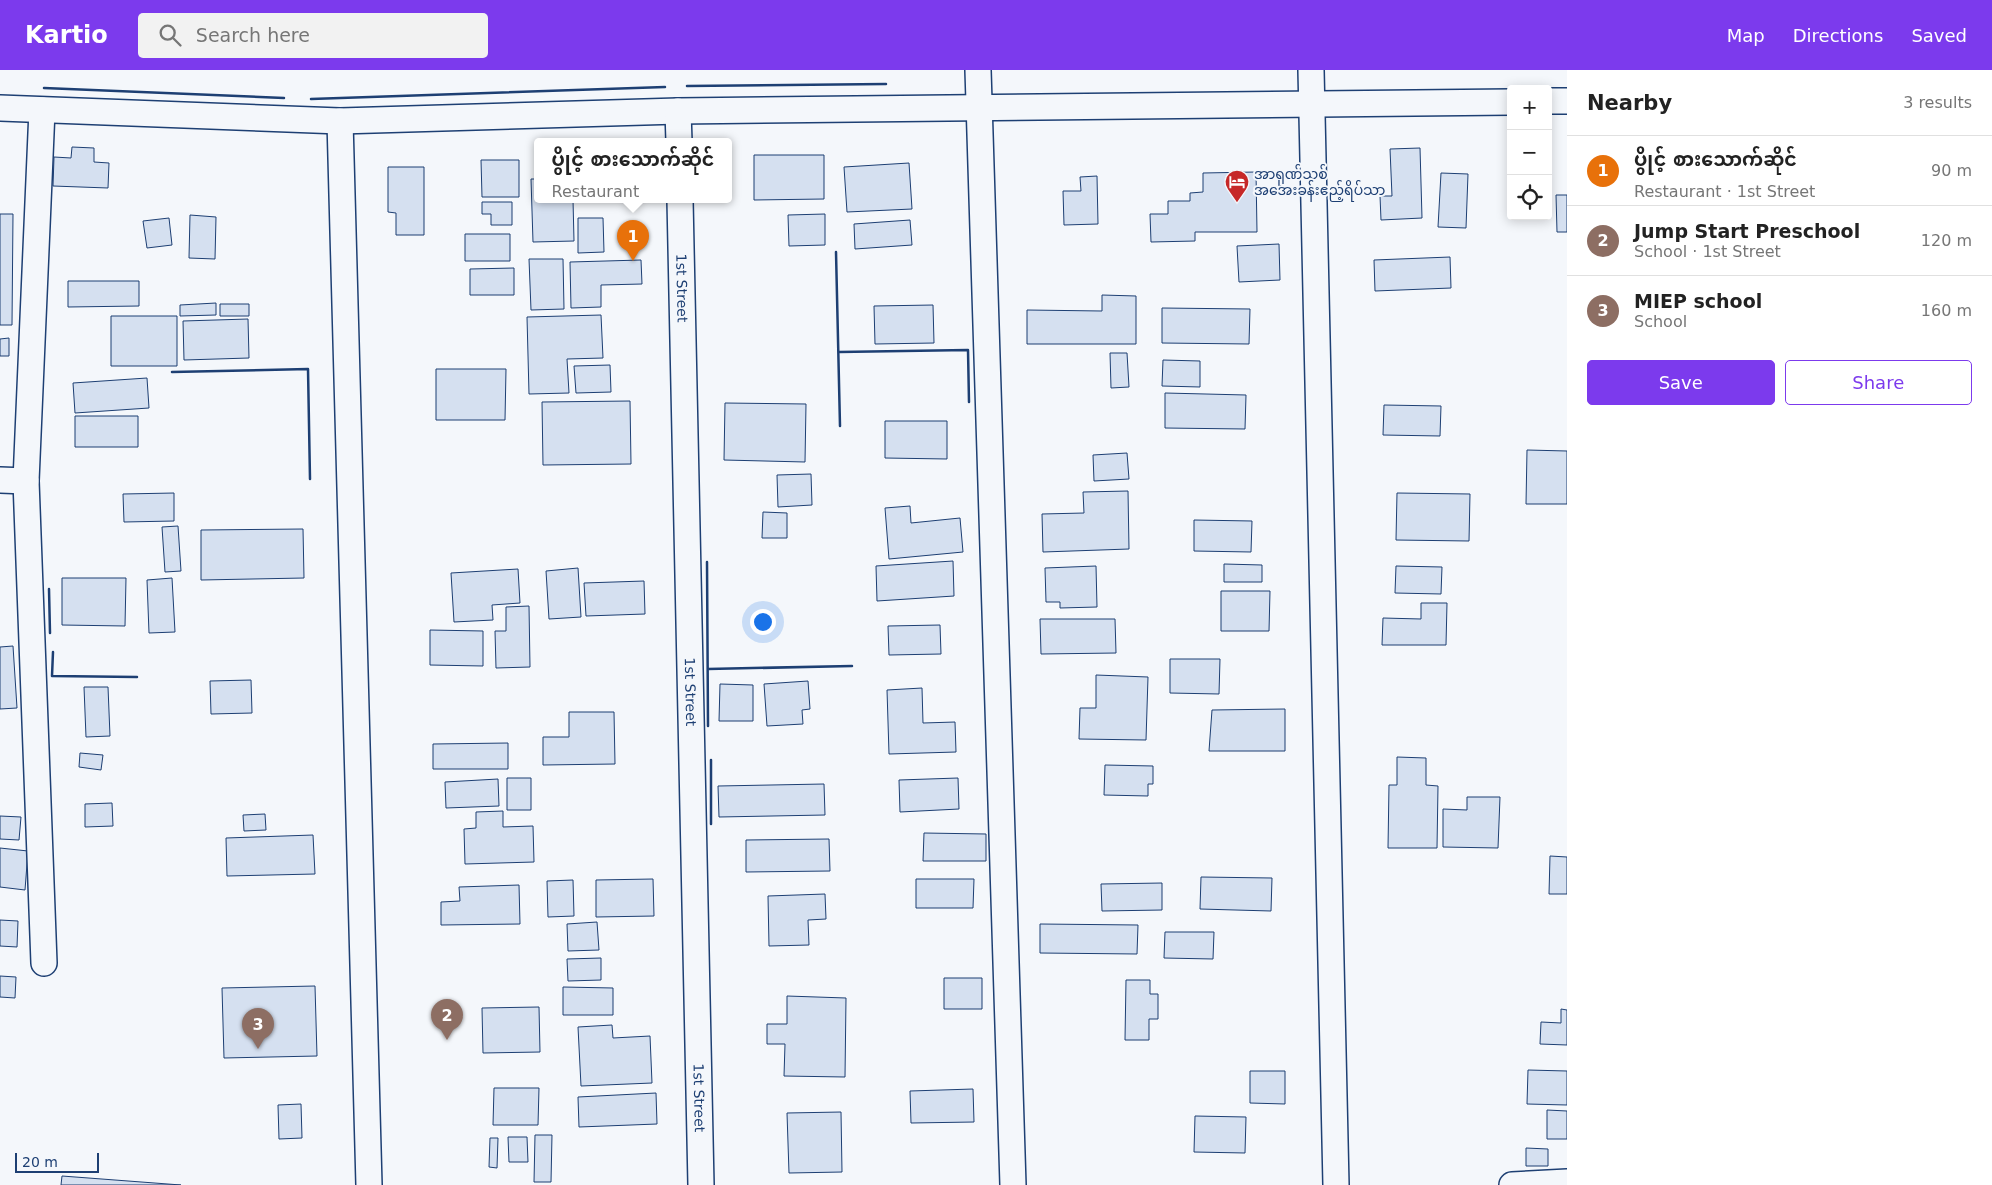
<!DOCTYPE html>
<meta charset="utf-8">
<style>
body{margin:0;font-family:"DejaVu Sans","Noto Sans Myanmar",sans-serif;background:#f2f2f2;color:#222}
.controls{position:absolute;right:15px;top:15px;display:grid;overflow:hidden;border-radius:5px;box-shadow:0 2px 12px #0003}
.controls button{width:45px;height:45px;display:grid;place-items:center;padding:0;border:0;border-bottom:1px solid #e0e0e0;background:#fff;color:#222;font:25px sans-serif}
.scale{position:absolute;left:15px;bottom:12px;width:84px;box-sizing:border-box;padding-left:5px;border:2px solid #1d3f73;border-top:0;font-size:14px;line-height:18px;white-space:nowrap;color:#1d3f73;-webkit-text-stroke:4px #f4f7fb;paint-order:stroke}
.you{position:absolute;left:762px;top:551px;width:18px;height:18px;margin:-12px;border:4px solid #fff;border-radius:50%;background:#1a73e8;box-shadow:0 0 0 8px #1a73e833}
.badge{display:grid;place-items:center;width:32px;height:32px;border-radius:50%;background:#7c3aed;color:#fff;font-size:16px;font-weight:700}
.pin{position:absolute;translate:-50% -41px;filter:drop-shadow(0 1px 2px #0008)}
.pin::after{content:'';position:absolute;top:26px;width:18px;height:15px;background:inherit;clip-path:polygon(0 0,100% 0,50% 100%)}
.popup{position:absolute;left:534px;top:68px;width:198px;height:65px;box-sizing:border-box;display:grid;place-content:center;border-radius:5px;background:#fff;filter:drop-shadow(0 1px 4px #0005);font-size:16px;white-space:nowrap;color:#767676}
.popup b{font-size:19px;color:#222}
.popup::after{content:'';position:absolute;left:50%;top:100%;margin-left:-10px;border:10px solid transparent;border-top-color:#fff}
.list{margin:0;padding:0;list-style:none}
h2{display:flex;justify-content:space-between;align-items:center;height:65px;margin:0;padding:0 20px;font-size:21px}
h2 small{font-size:16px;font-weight:400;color:#767676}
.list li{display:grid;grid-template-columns:32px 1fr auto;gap:15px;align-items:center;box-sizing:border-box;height:70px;padding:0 20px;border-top:1px solid #e0e0e0}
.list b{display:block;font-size:19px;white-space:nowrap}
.list p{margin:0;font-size:16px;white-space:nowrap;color:#767676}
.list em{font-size:16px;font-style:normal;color:#767676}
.actions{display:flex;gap:10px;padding:15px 20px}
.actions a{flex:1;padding:11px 0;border:1px solid #7c3aed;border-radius:5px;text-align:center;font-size:18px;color:#7c3aed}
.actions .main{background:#7c3aed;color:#fff}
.icon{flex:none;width:28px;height:28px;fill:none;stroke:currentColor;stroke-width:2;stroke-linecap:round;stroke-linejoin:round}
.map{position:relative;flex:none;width:1567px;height:1115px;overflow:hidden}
header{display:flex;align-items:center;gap:30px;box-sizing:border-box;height:70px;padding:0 25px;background:#7c3aed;color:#fff}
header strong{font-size:24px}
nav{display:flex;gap:28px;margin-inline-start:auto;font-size:18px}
.search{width:350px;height:45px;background:#f2f2f2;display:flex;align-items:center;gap:12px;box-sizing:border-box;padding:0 18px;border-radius:5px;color:#767676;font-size:19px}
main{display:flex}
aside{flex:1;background:#fff}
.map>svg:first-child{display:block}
.building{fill:#d5e0f0;stroke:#1d3f73}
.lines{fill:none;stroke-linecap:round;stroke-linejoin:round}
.minor-casing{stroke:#1d3f73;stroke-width:28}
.minor{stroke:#f4f7fb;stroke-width:25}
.wall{stroke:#1d3f73;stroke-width:2.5}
.labels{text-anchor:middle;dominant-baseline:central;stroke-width:4;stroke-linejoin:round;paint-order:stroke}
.poi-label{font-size:14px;fill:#1d3f73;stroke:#f4f7fb;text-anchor:start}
.street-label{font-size:14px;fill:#1d3f73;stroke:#f4f7fb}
</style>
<header>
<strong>Kartio</strong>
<div class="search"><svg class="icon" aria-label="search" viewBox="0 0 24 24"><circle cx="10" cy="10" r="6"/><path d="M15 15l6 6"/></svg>Search here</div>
<nav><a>Map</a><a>Directions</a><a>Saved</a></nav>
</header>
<main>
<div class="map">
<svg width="1567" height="1115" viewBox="0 0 1567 1115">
<rect width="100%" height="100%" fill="#f4f7fb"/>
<path class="building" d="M72 77 94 78V92L109 93 108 118 53 116 54 87 71 88Z
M1420 78 1422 148 1381 150 1380 126H1392L1390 79Z
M754 85H824V129L754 130Z
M481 90H519V127H482Z
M909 93 912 139 847 142 844 97Z
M388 97H424V165H396V143L388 142Z
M1256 102 1257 162H1195V171L1151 172 1150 144H1168V131H1190V123L1203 122V103Z
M1441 103 1468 104 1466 158 1438 157Z
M1097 106 1098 154 1064 155 1063 121H1081L1080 107Z
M531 109H538V130H573L574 171 533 172Z
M1556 125H1567V162H1557Z
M482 132H512V155H491V144H482Z
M0 144H13L12 255H0Z
M825 144V175L789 176 788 145Z
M190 145 216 147 215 189 189 188Z
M169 148 172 175 147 178 143 151Z
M578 148H603L604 182 578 183Z
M910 150 912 175 855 179 854 154Z
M465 164H510V191H465Z
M1279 174 1280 210 1239 212 1237 176Z
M1450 187 1451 218 1375 221 1374 190Z
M529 189H563L564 239 531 240Z
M641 190 642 214 601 215V237L571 238 570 192Z
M514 198V225H470V199Z
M68 211H139V236L68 237Z
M1102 225 1136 226V274H1027V240L1102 241Z
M216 233V245L180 246V235Z
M220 234H249V246H220Z
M933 235 934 273 875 274 874 236Z
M1162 238 1250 239 1249 274 1162 273Z
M601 245 603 288 567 289 569 323 529 324 527 247Z
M111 246H177V296H111Z
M248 249 249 288 184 290 183 251Z
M9 268V286H0V269Z
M1110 283H1127L1129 317 1111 318Z
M1163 290 1200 291V317L1162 316Z
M610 295 611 322 576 323 574 296Z
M436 299H506L505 350H436Z
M147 308 149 338 75 343 73 313Z
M1165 323 1246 325 1245 359 1165 358Z
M630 331 631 394 543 395 542 332Z
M725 333 806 334 805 392 724 390Z
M1384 335 1441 336 1440 366 1383 365Z
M75 346H138V377H75Z
M885 351H947V389L885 388Z
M1527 380 1567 381V434H1526Z
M1127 383 1129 409 1094 411 1093 385Z
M811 404 812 435 778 437 777 405Z
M1128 421 1129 479 1043 482 1042 444 1084 443 1083 422Z
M174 423V451L124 452 123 424Z
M1397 423 1470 424 1469 471 1396 470Z
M910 436 911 453 960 448 963 482 889 489 885 438Z
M763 442 787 443V468H762Z
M1194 450 1252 451 1251 482 1194 481Z
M178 456 181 501 165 502 162 457Z
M303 459 304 508 201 510V460Z
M953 491 954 526 877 531 876 496Z
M1224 494 1262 495V512H1224Z
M1096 496 1097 537 1060 538V532H1046L1045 498Z
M1396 496 1442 497 1441 524 1395 523Z
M578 498 581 547 549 549 546 501Z
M518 499 520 533 492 535 493 550 454 552 451 503Z
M62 508H126L125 556 62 555Z
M172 508 175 562 149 563 147 510Z
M644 511 645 544 586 546 584 513Z
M1221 521H1270L1269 561H1221Z
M1421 533H1447L1446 575H1382L1383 548 1421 549Z
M529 536 530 597 496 598 495 561H506V537Z
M1040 549H1115L1116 583 1041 584Z
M940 555 941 584 889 585 888 556Z
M430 560 483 561V596L430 595Z
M13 576 17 638 0 639V577Z
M1170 589H1220L1219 624 1170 623Z
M1096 605 1148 607 1146 670 1079 669 1080 638H1096Z
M251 610 252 643 211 644 210 611Z
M808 611 810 639 802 640 803 654 767 656 764 614Z
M720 614 753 615V651H719Z
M84 617H108L110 666 86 667Z
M922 618 923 653 955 652 956 682 889 684 887 620Z
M1285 639V681H1209L1212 640Z
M569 642H614L615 694 543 695V667H569Z
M508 673V699H433V674Z
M80 683 103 685 101 700 79 697Z
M1397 687 1426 688V715L1438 716 1437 778H1388L1389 715H1397Z
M1105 695 1153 696V714H1148V726L1104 725Z
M507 708H531V740H507Z
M958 708 959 739 900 742 899 710Z
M498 709 499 736 446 738 445 712Z
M824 714 825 745 719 747 718 716Z
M1467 727H1500L1498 778 1443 777V739L1467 740Z
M112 733 113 756 85 757V734Z
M503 741V757L533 756 534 792 465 794 464 759 476 758V742Z
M265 744 266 760 244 761 243 745Z
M0 746 21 747 19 770 0 769Z
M924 763 986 764V791H923Z
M313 765 315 804 227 806 226 768Z
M829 769 830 801 746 802V770Z
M0 778 28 781 25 820 0 817Z
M1550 786 1567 787V824H1549Z
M1201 807 1272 808 1271 841 1200 839Z
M653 809 654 846 596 847V810Z
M916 809H974L973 838H916Z
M573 810 574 846 548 847 547 811Z
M1162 813V840L1102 841 1101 814Z
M519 815 520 854 441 855V832L460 831 459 817Z
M825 824 826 849 808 850 809 875 769 876 768 826Z
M0 850 18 851 17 877 0 876Z
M597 852 599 880 568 881 567 854Z
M1040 854 1138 855 1137 884 1040 883Z
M1165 862H1214L1213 889 1164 888Z
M601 888V910L568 911 567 889Z
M0 906 16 907 15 928 0 927Z
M944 908H982V939H944Z
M1126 910H1150V924H1158V949H1149V970H1125Z
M315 916 317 986 224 988 222 918Z
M563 917 613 918V945H563Z
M787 926 846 928 845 1007 784 1006 785 974H767V954H787Z
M539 937 540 982 483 983 482 938Z
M1561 939 1567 940V975L1540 974 1541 952 1561 953Z
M612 955 613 968 650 966 652 1013 581 1016 578 957Z
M1528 1000 1567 1001V1035L1527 1034Z
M1250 1001H1285V1034L1250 1033Z
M494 1018H539L538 1055H493Z
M973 1019 974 1052 911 1053 910 1021Z
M656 1023 657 1054 579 1057 578 1027Z
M301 1034 302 1068 279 1069 278 1035Z
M1547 1040 1567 1041V1069H1547Z
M841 1042 842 1102 789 1103 787 1043Z
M1195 1046 1246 1047 1245 1083 1194 1082Z
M535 1065H552L551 1112H534Z
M508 1067H527L528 1092H509Z
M490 1068H498L497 1098 489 1097Z
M1526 1078 1548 1079V1096H1526Z
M62 1106 181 1115H61Z"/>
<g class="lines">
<defs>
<g id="minor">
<path d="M978 0 1013 1115"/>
<path d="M1311 0 1336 1115"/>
<path d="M1548 31H1567"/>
<path d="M0 38 340 51 678 41 1511 32"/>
<path d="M42 40 26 411 44 893"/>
<path d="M678 41 679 72"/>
<path d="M340 51 369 1115"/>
<path id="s1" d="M680 130 701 1115"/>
<path d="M0 410 26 411"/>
<path d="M1512 1115 1567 1112"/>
</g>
</defs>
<use href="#minor" class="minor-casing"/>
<use href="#minor" class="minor"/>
<path class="wall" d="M687 16 886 14
M44 18 284 28
M311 29 665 17
M836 182 840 356
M839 282 968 280 969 332
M172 302 308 299 310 409
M707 492 708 656
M49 519 50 563
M53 582 52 606 137 607
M708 599 852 596
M711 690V754"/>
</g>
<defs>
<symbol id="hotel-pin" viewBox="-11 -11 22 30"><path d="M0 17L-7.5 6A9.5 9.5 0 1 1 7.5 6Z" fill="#c62828" stroke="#f4f7fb"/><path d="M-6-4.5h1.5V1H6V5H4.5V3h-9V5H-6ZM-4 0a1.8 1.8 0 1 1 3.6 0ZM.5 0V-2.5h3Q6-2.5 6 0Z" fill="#fff"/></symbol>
</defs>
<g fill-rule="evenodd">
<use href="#hotel-pin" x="1223" y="98" width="28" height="38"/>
</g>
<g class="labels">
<g class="poi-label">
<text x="1254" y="104">အာရုဏ်သစ်<tspan x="1254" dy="16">အအေးခန်းဧည့်ရိပ်သာ</tspan></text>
</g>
<g class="street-label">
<text stroke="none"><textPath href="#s1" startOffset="88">1st Street</textPath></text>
<text stroke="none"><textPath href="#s1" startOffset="492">1st Street</textPath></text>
<text stroke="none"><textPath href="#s1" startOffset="898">1st Street</textPath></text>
</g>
</g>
</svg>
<div class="controls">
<button>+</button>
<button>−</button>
<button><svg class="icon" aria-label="locate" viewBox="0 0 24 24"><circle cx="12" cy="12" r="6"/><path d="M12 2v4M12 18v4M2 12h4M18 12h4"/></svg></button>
</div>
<div class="scale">20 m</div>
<div class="you"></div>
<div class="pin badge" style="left:633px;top:191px;background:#e8710a">1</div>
<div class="popup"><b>ပွိုင့် စားသောက်ဆိုင်</b>Restaurant</div>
<div class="pin badge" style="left:447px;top:970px;background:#8d6e63">2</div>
<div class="pin badge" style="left:258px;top:979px;background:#8d6e63">3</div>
</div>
<aside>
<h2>Nearby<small>3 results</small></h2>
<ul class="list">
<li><span class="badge" style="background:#e8710a">1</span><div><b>ပွိုင့် စားသောက်ဆိုင်</b><p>Restaurant · 1st Street</p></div><em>90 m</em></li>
<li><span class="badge" style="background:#8d6e63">2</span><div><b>Jump Start Preschool</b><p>School · 1st Street</p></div><em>120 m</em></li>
<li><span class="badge" style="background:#8d6e63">3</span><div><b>MIEP school</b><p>School</p></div><em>160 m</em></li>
</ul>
<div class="actions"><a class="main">Save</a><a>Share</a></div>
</aside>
</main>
